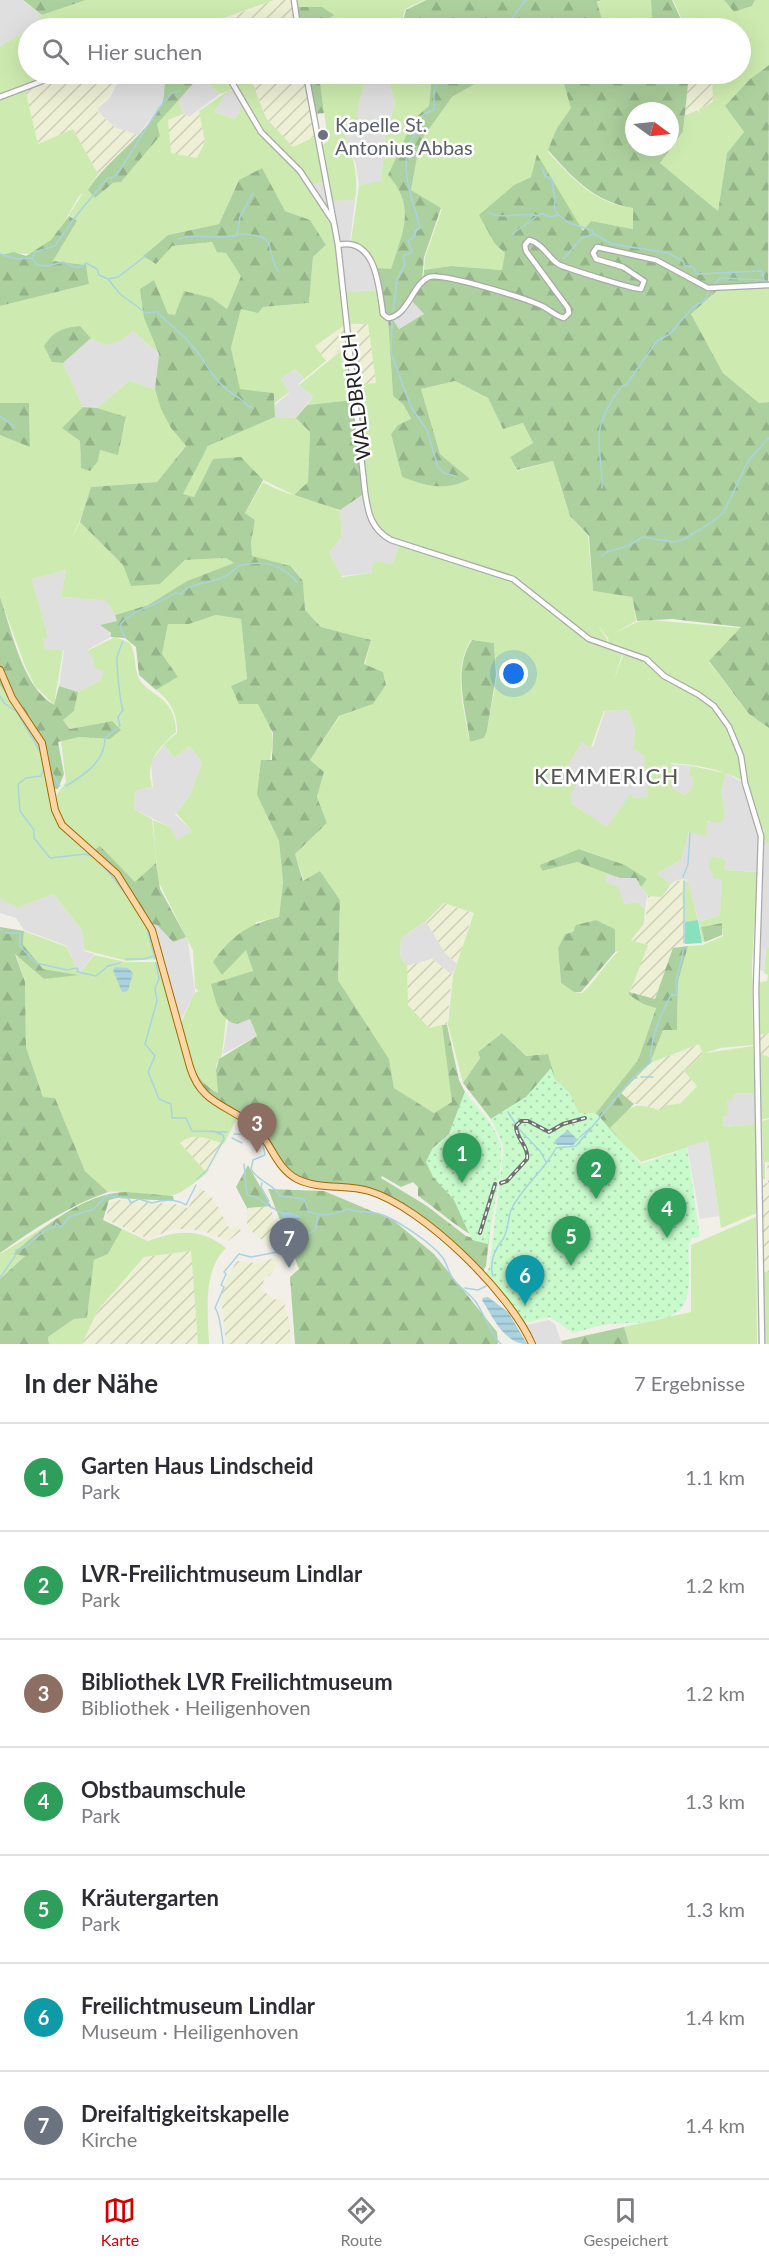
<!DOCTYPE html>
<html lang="de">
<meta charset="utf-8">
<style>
body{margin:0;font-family:Lato,sans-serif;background:#f2f2f3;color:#2b2b33}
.compass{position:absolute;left:625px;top:102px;width:54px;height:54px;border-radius:50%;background:#fff;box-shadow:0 6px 24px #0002;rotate:105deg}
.you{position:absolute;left:514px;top:674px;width:21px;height:21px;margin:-15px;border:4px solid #fff;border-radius:50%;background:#1a73e8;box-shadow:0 0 0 9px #1a73e833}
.badge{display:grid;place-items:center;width:39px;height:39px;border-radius:50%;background:#d40000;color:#fff;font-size:20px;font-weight:700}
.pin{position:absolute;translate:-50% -50px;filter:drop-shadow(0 2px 3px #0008)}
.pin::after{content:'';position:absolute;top:32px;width:21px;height:18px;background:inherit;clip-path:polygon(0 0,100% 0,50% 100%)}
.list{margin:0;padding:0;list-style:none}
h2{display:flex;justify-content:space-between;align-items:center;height:78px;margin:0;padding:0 24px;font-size:26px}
h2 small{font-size:20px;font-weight:400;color:#7c7c81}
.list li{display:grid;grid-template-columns:39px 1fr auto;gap:18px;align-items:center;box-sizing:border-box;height:108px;padding:0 24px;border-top:2px solid #e1e1e2}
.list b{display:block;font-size:22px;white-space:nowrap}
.list p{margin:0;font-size:20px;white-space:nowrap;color:#7c7c81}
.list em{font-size:20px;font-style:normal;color:#7c7c81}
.icon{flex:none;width:33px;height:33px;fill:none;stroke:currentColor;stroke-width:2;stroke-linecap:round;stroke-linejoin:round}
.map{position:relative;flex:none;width:769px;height:1344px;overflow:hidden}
.search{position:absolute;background:#fff;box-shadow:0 6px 24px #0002;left:18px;right:18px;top:18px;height:66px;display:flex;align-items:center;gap:15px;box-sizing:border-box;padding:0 21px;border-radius:33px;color:#7c7c81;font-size:22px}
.sheet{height:834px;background:#fff}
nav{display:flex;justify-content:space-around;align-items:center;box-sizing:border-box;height:84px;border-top:2px solid #e1e1e2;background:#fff;font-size:16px;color:#7c7c81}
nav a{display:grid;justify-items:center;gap:3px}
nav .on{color:#d40000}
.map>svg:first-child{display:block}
.residential{fill:#e0dfdf}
.farmland{fill:url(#farmland-furrows)}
.grass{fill:#cdebb0;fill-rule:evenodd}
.forest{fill:url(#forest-firs);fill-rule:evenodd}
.park{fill:url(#park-dots)}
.pitch{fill:#88e0be}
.parking{fill:#e2e2e2}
.water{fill:url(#water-rules)}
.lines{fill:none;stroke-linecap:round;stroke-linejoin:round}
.stream{stroke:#aad3df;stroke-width:1.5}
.minor-casing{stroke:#a9a9a9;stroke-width:7}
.major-casing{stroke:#a06b00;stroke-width:8}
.minor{stroke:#fff;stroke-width:4.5}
.major{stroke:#fcd6a4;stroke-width:6}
.rail-casing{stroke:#707070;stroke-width:4}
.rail{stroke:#fff;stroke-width:1.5;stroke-dasharray:4.5;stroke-linecap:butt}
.worship-dot{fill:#6b7280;stroke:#fff;stroke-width:2}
.labels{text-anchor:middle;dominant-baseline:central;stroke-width:5;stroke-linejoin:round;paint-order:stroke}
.worship-label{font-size:20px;fill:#5b616d;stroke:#fff;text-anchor:start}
.street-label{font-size:20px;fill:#222;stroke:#fff}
.quarter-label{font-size:22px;letter-spacing:1.5px;fill:#555;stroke:#fff}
</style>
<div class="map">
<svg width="769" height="1344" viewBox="0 0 769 1344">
<defs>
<pattern id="farmland-furrows" width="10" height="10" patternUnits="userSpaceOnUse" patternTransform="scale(1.5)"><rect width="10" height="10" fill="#eef0d5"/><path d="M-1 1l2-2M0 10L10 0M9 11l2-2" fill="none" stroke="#ccceb7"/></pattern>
<pattern id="forest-firs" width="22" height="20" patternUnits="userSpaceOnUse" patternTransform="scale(1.5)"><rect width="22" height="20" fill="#add19e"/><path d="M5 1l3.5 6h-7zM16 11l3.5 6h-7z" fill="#95b388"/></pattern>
<pattern id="park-dots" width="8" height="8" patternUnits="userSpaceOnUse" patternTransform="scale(1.5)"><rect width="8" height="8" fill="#c8facc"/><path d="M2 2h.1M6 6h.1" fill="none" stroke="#acd6af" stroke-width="1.8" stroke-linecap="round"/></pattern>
<pattern id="water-rules" width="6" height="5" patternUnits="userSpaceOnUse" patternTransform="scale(1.5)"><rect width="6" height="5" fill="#aad3df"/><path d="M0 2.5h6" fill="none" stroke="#92b5bf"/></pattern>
</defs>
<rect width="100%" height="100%" fill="#f2efe9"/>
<path class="residential" d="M0 0H22L42 15 32 28 0 46Z
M165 76 163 103 138 135 116 128 99 113 98 108 110 98 120 77Z
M200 77 220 94 189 117 183 114 178 98Z
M389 82 395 104 386 131 381 182 359 185 356 165 344 132 358 127V107L365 83Z
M235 90 244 105 235 119 214 112 228 91Z
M325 182 330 201 355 200 350 242 363 252 374 269 378 290 344 292 335 223 311 185Z
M410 299 425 314 398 329 392 318Z
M133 331 159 354 155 389 129 381 97 408 83 407 63 363 91 338 122 340Z
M295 369 304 379 298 384 313 396 296 418 275 417V405L289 393 281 379Z
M365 493 399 543 393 564 374 561 371 573 341 576 329 553 342 537 340 510Z
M66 570 61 597 106 599 118 621 101 625 111 634V637L87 650 103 671 101 680 78 692 59 686 64 650 45 651 42 638 48 637 32 579Z
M628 710 635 729 633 750 644 754 648 796 634 798 630 795 607 828 572 804 563 773 582 741 593 747 605 711Z
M164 744 174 758 190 746 202 763 190 795 175 814 192 831 177 841 170 827 134 809 135 791 153 787 151 762Z
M670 764 691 766 688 775 695 776 692 789 685 795 672 788Z
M726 773 744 783 761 845 769 843V948H760L762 872 723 870 726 860 713 856 712 870 722 880 720 915 699 922 686 879 677 880 671 884 657 874 681 860 689 832 725 813 721 792Z
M608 872 620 878H636L647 896 645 909 636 902 624 904 604 882Z
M53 894 82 930 84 951 94 954 79 974 67 946 24 930 16 918 0 913V899L18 908Z
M426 921 445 953 457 964 452 975 432 959 407 966 400 956 401 938Z
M151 924 157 925 172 941 186 937 188 942 195 991 181 1020Z
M250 1018 257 1036 223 1054 228 1021Z
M755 1093 756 1124 724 1127 723 1115 727 1100 733 1094Z
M549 1320 555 1324 562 1344H535L526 1325Z"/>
<path class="farmland" d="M274 0H292L297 28H211L207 25Z
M64 74 118 77 108 97 98 107V113L116 128 138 135 98 174 73 129 38 144 25 89Z
M249 74H292L297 86 307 83 316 136 293 147 266 118Z
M688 74H712L713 102 685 115Z
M199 111 205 142 197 158 171 154 168 120 183 114 190 117Z
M368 324 376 383 354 385 349 343 326 361 315 346 345 325Z
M684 880 682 895 685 912V944L674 947 655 999 629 992 648 945 631 940 645 924 648 896 662 897 677 881Z
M444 903 473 913 457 964 445 953 426 921Z
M432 959 452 975 447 1025 429 1028 408 1005 407 966Z
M769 1033V1057L759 1053V1035Z
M699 1044 703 1054 684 1071 697 1086 682 1103 665 1106 661 1111 642 1104H634L621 1093 650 1063Z
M196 1135 224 1144 207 1173 180 1143 187 1137Z
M767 1162H769V1272H762L761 1184 768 1183Z
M200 1187 215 1201 229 1228 238 1225 241 1231 228 1241 206 1232 188 1229H173L148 1239 105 1219 111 1202 117 1200 175 1204 188 1208Z
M271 1206 278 1246 258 1238 247 1226V1208Z
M191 1251 198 1344H82L98 1310 144 1257Z
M279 1257 280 1261 269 1276 265 1277 261 1289 273 1299 283 1300 290 1323V1344H226L221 1297 225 1281 237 1261 256 1263Z"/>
<path class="grass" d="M86 0H274L207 24 211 28H31L42 15Z
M294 0H424L405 9 400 28H316L333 15 295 7Z
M603 0H651L652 22 640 25 602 20 597 3Z
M673 0H724L734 12 752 6 755 0H769V65L750 79 725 106 744 132 727 153 718 211 660 163 683 133 685 115 698 110 700 115 699 109 713 102 712 74H740V28H686Z
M28 30V74H59L0 96V46Z
M211 74H225L234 89 220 94 205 81Z
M228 74H249L266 118 293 147 316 136 325 182 311 185 289 157 262 131Z
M319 74H390L388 82 365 83 358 107V128L344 132C353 156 359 174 355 200L332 201 322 145 328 141Z
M391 74H432L429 106 414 120 388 175C417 207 402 234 391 270L376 268 364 251 351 241 359 185 381 181 386 131 395 104 389 82Z
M492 74H561L572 108 557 128 548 152C573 179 595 204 633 208V229L591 221 584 231 531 177 514 185 495 244 506 254 502 270 451 266 424 270 425 257 442 209 411 190 420 142 452 97Z
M25 89 38 144 73 129 98 174 88 190 95 198 113 183 121 182 160 136 157 124 178 98 183 114 168 120 171 153 197 158 205 142 199 111 228 91 214 112 235 119 244 105 260 132 288 157 309 186 333 223 345 325 315 346 326 361 304 379 295 369 281 379 289 392 275 403 274 393 240 390 231 348 241 309 309 303 313 257 326 245 310 220 285 211 239 180 219 224 168 235 143 256 172 246 213 242 226 252 241 276 227 309 212 298 175 315 167 314 153 280 144 318 159 354 133 331 122 340 105 345 91 338 80 326 52 362 63 363 83 407 63 428 80 441 81 468 98 461 99 450 118 454 126 418 97 408 129 381 155 389 171 428 186 446 157 482 91 487 85 510 70 541 80 522 123 565 160 584 185 560 226 558 235 563 187 581 148 605 115 615 106 600 61 597 66 570 32 579 48 637 43 639 45 650H63L54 705 35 686 25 666 0 597V435L30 446 29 403H0V306L89 284 86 265 53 261 77 221 69 215 83 193 79 196C69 213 51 253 27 254 18 254 10 252 0 255V97Z
M769 287V402L759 403 723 373 691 314 718 290Z
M377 290 382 314 388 318 393 396 403 404 411 420 398 425 391 434 402 477C428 487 444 491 470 479L440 454 421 389 455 381 488 398 503 429 523 423 533 443 510 457 517 471 553 461 570 516 588 536 593 591 632 597 636 621 613 634 637 622 651 620 741 628 709 662 749 714 769 728V843L762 845V836L766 828 761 833 744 770 743 781C719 768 697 765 671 763L672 788 685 795 692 789 694 777 688 776 691 766 726 773 721 792 725 813 722 823 708 821 705 836 689 832 681 860 657 874 671 884 662 897 648 896 641 887 646 879 625 865 580 849 541 866 542 871 577 862 608 872 605 882 618 887 624 904 636 902 645 909 644 924 631 940 648 945 629 995 643 1004 656 1007 638 1060 596 1113H579L570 1093 555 1079 547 1054 526 1056 502 1033 478 1052 480 1058 463 1083 448 1025 453 975 474 913 444 903 426 921 401 938 400 956 407 966 408 1005 429 1028 442 1025 453 1102 434 1113 394 1088 389 1059 338 980 340 900 320 871 304 881 295 854 327 823 317 797 324 772 309 761 340 716 373 704 386 685 383 672 365 665 371 640 321 627 305 610 303 581 292 566 252 557 251 543 255 520 245 513 263 482C287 497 314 498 340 511L342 537 329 553 342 577 371 573 374 561 393 564 399 543 512 580 588 639 623 651 614 681 624 652 646 660 672 683 704 699 724 720 735 739C720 703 704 699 673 681 663 675 658 666 649 660 637 652 622 649 609 646L608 638 598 626 607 639 608 646C566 630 539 588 497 571 470 560 403 549 383 534 377 529 374 522 370 515L354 385 376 383 368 324H348L344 292ZM471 640 494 643 497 675 487 731 484 738 470 742C464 711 452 668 471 640ZM628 710 635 729 633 750 644 755 645 771 667 764 645 773 648 796 634 798 630 794 607 827 572 804 570 794 579 781 563 773 582 742 591 747 604 711ZM596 920 615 929V952L619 951C604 964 597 980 582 993L574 992 561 983 558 948 565 934 573 932 577 925Z
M348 345 353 400 307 405 313 396 299 385Z
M275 417 296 418 310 432 308 482 294 495 263 480 194 497 182 495 208 446Z
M216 615 241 619 247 679 232 686C240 691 252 697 259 704 283 733 270 765 257 795L279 841 283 882 279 917 256 922 246 949 253 970 218 1007 226 1019 222 1055 216 1065 218 1093C193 1080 187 1051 180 1025L194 993 211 986 199 991 195 988 193 951 158 881 153 820 170 827 177 840 192 831 176 813 190 795 202 763 190 746 174 758 164 744 177 733C178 715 170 700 156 690L178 677 162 654 168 624H189Z
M115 637 130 643C136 654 134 665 138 676 144 695 176 694 176 732 158 749 145 760 152 787L135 791 134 809 152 819 156 858V863L136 883 100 847 93 851C70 832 62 827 55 797L66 782 61 741 79 737 110 739 112 721 71 729 63 720 74 711 78 692 101 680 103 671 93 667 94 660 87 651Z
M0 685 44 755 63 830 121 882 151 929 158 959 127 961 84 950 82 930 53 894 18 908 0 899Z
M713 856 726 860 724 870 758 872 752 962 753 1045 721 1048 705 1053 753 1046 755 1093 733 1094V1099L727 1100 728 1115 723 1116 724 1127 756 1124 757 1213 721 1228 708 1141 641 1162 609 1129C630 1107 632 1100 661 1111L664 1106 682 1103 697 1086 684 1071 703 1054 699 1044 650 1063 663 1030H677L678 982 688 946 703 945 723 936 721 923 701 927 705 942H702L699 922 720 915 722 880 713 878 712 871 709 870 710 860Z
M684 880 688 883 698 920 685 922 682 895Z
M24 931 67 947 79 974 94 955 126 962H159L192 1078 235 1115 236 1120 224 1144C208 1139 194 1131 180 1143L207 1173C198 1180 189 1188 179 1193 159 1202 130 1189 108 1192L85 1171 55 1098 43 1097 26 1047 25 982 15 952 44 979 76 975 43 969 23 944Z
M766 948H769V1033L759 1035 757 983 767 981 768 975 764 973Z
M759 1053 769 1057V1118L761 1120Z
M769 1119V1162H765V1179H763L762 1121Z
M83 1203 13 1253 26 1255 0 1279V1254Z
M756 1217 757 1344H629L624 1327 691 1312V1245Z
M122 1229 148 1241C177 1231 200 1227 226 1248 202 1271 208 1314 209 1344H198L191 1251 144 1257 98 1310 82 1344H49L48 1337 74 1319 87 1318 94 1260 108 1254Z
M762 1272H769V1344H763Z"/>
<path class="forest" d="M23 0H86L42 15Z
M426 0H602L597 2 602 20 640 25 652 22 651 0H672L685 28H401L406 10Z
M724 0H755L752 6 734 12Z
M295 7H322L334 15 316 28H299Z
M769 65 768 284 721 287 691 314 723 373 759 403 769 402V728L749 714 709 661 741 627 672 619 637 621 632 597 593 591 589 536 570 516 553 461 517 470 510 457 533 443 523 423 503 429 488 398 455 381 421 389 440 454 470 479C445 491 428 487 402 477L391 434 398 425 411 419 403 404 393 396 388 318H392L399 329 424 314 410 299 423 282 424 270 451 266 502 270 505 253 495 244 479 215 514 185 531 177 537 154 583 231 591 221 633 229V208C594 202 573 178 548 150L557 128 571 108 561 74H689L683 132 660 163 718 211 727 153 744 132 725 106 750 79ZM634 111H670V147H634Z
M185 74H211L205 81 199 77 157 124 160 136 121 182 113 183 95 198 88 190C108 158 144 138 162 104 165 97 164 84 165 76Z
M307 74H319L324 113 315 114Z
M432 74H492L452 97 420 142 411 190 441 208 424 257 422 281 398 314 388 317 384 313 376 268 391 269C402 234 417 207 388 175L414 119 429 106Z
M262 168 285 211 310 220 326 245 313 257 309 303 263 307 258 313 241 309 231 348 240 389 274 393 275 417 208 446 183 494 194 497 213 459 241 457 263 480 245 513 255 520 251 543 252 556 291 566 303 581 305 610 321 627 371 640 364 664 383 672 386 685 373 704 339 716 310 760 324 772 317 797 327 823 295 854 303 881 320 871 340 900 338 980 389 1059 394 1088 434 1113 452 1102 442 1025H447L459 1080 465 1092 449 1134 432 1149V1153L473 1235C467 1235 429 1203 418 1196V1187L413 1182 401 1187 382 1176 381 1178 427 1206 466 1236 473 1238 493 1203 486 1266 482 1273C448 1237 410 1196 360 1186 339 1182 316 1187 296 1177 276 1166 274 1142 258 1126 248 1116 231 1111 219 1103 195 1089 190 1061 183 1036 192 1060 194 1081 218 1093L216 1070 219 1059 257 1036 250 1019 237 1024C219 1021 215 999 211 984L253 971 246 950 222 975 213 962C231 936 248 924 279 917L283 882 279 841 257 795 261 760H272L273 733 258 704H239L231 686 247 679 241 619 216 615 189 624H168L162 654 178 677 156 690 139 675 136 647 125 638 111 637V633L100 625 117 621 115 615 148 605 187 581 234 563 226 558 185 560 160 584 131 586 123 565 80 522 91 487 157 482 186 446 171 428 161 409 155 389 159 354 144 318 140 289 154 280 168 314 175 315 184 291 212 298 227 309 241 276 226 253 217 252 212 242 172 246 156 264 143 256 168 235 219 224 239 180Z
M69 216 77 221 53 261 86 265 89 284 0 306V255L14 252 26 256 51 240Z
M80 326 91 338 63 363 52 362 44 346C54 331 62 328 80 326Z
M353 400 365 493 340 510 294 495 308 482 310 432 296 418 307 405Z
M29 403 30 447 0 435V403Z
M83 407 97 408 126 417 118 455 100 450 98 461 90 471 81 468 80 441 62 428Z
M0 597C12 631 22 686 54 705L59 686 78 692 74 711 63 720 70 729 112 721 121 730 110 739 79 737 58 742 64 774 58 789H54L48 755H44L0 685Z
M472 640 494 643 496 675 487 731 484 738 470 742C466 710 452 669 472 640Z
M100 846 135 882 156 863 160 889 186 937 173 942 157 925 151 924 124 880 93 851Z
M579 849 625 865 647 879 641 887 636 878H620L577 862 542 871 540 865Z
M596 920 615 929V952L581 992H574L561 983 558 948 565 934 573 932 576 925Z
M722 923V935L705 942 701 927Z
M0 927 24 931 23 944 43 969 79 975 44 979 15 954 25 982 26 1047 43 1097 55 1098 85 1171 108 1192C68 1206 34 1229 0 1253Z
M688 946 678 982 677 1030H663L650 1063 621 1093 634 1104 610 1128 631 1153 576 1117 526 1097 491 1119 463 1083 480 1058 478 1052 502 1033 526 1056 548 1054 555 1079 570 1093 579 1113H596L638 1060 656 1008 643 1004 629 995V992L655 999 673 948Z
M248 1165 271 1206 247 1208 236 1187Z
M268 1189 324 1191 393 1220 434 1254 497 1332 498 1344H295L290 1277 299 1269Z
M126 1192 173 1196 174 1201 117 1198 109 1200 103 1220 122 1229 108 1254 94 1260 87 1318 74 1319 48 1337 49 1344H0V1279L25 1256 13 1254C43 1227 84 1193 126 1192Z
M624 1327 629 1344H562L561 1341Z"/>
<path class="park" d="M551 1068 555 1079 570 1093 579 1113H596L641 1164 687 1148 700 1237 692 1238 689 1244C687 1261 692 1283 686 1300 677 1326 632 1322 610 1324 598 1325 585 1330 573 1333L550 1317 525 1323 514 1307 484 1276 489 1268 503 1155V1144L491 1119 526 1097Z
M465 1092C478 1109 493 1122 500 1143 505 1158 491 1223 488 1244L472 1240 454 1200 433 1177 426 1162 432 1149 449 1134Z"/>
<path class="pitch" d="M698 920 702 943 685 944V922Z"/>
<path class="parking" d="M760 948H766L764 971 758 970Z
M708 1141 719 1216 700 1219 687 1146Z"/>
<path class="water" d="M115 967 128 968 133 973 128 991 122 992 113 970Z
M568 1130 577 1139 580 1138 573 1145H557L555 1140Z
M285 1211 300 1216V1233L295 1241 296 1231 282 1221V1213Z
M488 1297 508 1312 527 1344C504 1344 493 1317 482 1300L483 1298Z"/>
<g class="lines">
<path class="stream" d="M478 28 489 21 497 27 508 23 526 0
M542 168 545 176 552 180 555 201 554 209 558 214
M489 213C505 220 522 211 538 216L541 213 550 217 559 215 569 223 592 230 594 234
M512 234 536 217
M237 235C243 233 246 234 251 235 279 237 265 255 279 272
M178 239C197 232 218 241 237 235L240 217 253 193
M0 254 17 259 32 258 37 265 48 266 63 262 74 267H82L86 263 97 269 99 275 108 279 120 294 146 313 157 312C167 323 180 331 190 343 209 364 211 381 239 398 245 402 245 406 253 408
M33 257 35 252 55 246C70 222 89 200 108 178L114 177 120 170 159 108 172 93 180 91
M563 259 582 238 594 234 612 244 668 253 683 261 685 266 693 267 697 274 762 271 764 281 769 282
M108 279 118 277 147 255
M713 285 720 278 763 280
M393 311 397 280 405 264 403 256 412 252 408 241 415 236V231L420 228C414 202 400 174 409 145 411 140 414 136 416 132 420 119 419 114 434 110V92L441 74
M392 322 391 353 411 407 427 430 438 467 444 473 455 476
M0 416 16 428
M602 488C603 472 599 457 599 441 598 421 610 402 622 386L626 385 657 341 670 334 693 307 704 301 709 291
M602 556 607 552 628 546 643 537 674 542 682 540 709 524 724 512 748 461 769 438
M125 637 120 625C133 608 158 606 175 593L181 594C189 580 221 587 238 566 261 560 282 564 297 582
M0 696 4 703 17 712 41 753
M44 769 41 776 26 778 18 784 20 811 34 830V838L50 858 85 854 94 857
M53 774 60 786
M66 786C84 775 105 762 105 738L120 726 118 717 123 710C120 703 117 670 117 659 117 654 121 647 123 641
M102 864 129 898
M683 877 688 864 690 833
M146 925 155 959
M0 929 2 930
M6 933H20V946L36 963 67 970 77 968 78 972 96 976 108 966 120 963
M684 943V881
M126 959H144L153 956
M156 963 159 979 155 988 157 1001 145 1044 155 1056 148 1072 159 1099 171 1104 172 1118H186L192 1131 227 1132
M635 1076 651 1062C649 1042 661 1014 671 995H677L676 981 684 948
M641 1077H653
M508 1112 519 1129 540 1151 546 1162
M234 1134C252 1136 262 1131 265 1155L253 1160 251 1169C258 1182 274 1184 280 1196L304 1199 309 1212C321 1217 336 1214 348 1209 360 1214 370 1210 383 1215 400 1222 433 1244 443 1258 447 1264 449 1273 453 1279 457 1285 470 1294 476 1302 483 1312 492 1337 501 1344
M580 1137 590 1128
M232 1138 242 1143
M244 1164 247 1195 256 1197 267 1205
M197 1179 207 1170 224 1139 223 1135 212 1131
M262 1183 261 1187 269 1201 267 1205 282 1213
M283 1251 316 1229 318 1214
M493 1276C489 1262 495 1249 503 1239 509 1231 507 1217 512 1208 523 1186 545 1170 556 1148L576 1146 633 1078H637
M0 1278 15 1256 16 1250C32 1248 39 1229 55 1227L56 1223 61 1227 69 1217 94 1209 106 1196 128 1198 131 1203 139 1199 152 1203C160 1200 176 1198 186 1205L196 1185
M465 1288 478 1290 486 1286
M223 1344C222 1335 219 1312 215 1308L224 1287 221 1285 226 1274 224 1272 239 1254 251 1257 277 1252"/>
<defs>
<path id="minor" d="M294 0 298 28
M93 74 151 77 179 74
M227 74 261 132 300 171 333 221
M306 74 338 245 365 492C368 513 371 529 391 540L513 579 589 639 646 659 664 676 699 695 714 706 729 727 741 756 745 783 761 836 756 989 762 1344
M0 97 61 74
M338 245C376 236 379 287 383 314L388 318C408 316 412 285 429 277 441 272 529 299 544 307 551 311 556 316 564 318L569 313 568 308 526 251 525 245 529 240C542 243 548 257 558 264 565 268 636 290 641 289L644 281 623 267 596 259 593 253 597 247 656 260 708 288 769 285"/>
<path id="major" d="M0 670 12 698 42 743 55 810 62 825 117 874 152 930 190 1067C201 1103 225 1104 251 1124 271 1139 274 1167 297 1179 319 1190 346 1184 369 1191 423 1207 510 1293 532 1344"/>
</defs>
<use href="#minor" class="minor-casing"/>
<use href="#major" class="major-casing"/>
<use href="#minor" class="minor"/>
<use href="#major" class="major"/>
<defs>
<path id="rail" d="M501 1183 507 1181 527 1159C529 1146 516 1139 516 1126L521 1121H528L549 1132 563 1124 585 1118
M480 1233 495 1184"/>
</defs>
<use href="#rail" class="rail-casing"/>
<use href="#rail" class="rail"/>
</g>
<circle class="worship-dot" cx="323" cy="135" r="6"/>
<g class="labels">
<g class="worship-label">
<text x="335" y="124">Kapelle St.<tspan x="335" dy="23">Antonius Abbas</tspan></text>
</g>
<g class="street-label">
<text transform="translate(355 397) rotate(-97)">WALDBRUCH</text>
</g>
<g class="quarter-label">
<text x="607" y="775">KEMMERICH</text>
</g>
</g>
</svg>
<svg class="compass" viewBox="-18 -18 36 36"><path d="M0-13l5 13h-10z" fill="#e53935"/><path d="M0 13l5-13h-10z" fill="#7c7c81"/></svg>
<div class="you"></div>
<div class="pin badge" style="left:462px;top:1183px;background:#2e9e5b">1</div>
<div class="pin badge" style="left:596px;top:1199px;background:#2e9e5b">2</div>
<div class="pin badge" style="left:257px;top:1153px;background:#8d6e63">3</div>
<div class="pin badge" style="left:667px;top:1238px;background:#2e9e5b">4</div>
<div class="pin badge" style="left:571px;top:1266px;background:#2e9e5b">5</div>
<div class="pin badge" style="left:525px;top:1305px;background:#0f9aa8">6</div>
<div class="pin badge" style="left:289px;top:1268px;background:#6b7280">7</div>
<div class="search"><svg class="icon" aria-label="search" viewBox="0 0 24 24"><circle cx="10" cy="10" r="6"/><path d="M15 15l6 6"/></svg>Hier suchen</div>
</div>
<section class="sheet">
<h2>In der Nähe<small>7 Ergebnisse</small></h2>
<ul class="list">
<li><span class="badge" style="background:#2e9e5b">1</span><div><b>Garten Haus Lindscheid</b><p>Park</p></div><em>1.1 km</em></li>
<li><span class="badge" style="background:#2e9e5b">2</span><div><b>LVR-Freilichtmuseum Lindlar</b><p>Park</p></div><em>1.2 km</em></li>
<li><span class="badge" style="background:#8d6e63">3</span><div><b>Bibliothek LVR Freilichtmuseum</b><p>Bibliothek · Heiligenhoven</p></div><em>1.2 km</em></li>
<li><span class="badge" style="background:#2e9e5b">4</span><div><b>Obstbaumschule</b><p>Park</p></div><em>1.3 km</em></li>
<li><span class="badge" style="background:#2e9e5b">5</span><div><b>Kräutergarten</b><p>Park</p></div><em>1.3 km</em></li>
<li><span class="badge" style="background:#0f9aa8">6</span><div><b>Freilichtmuseum Lindlar</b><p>Museum · Heiligenhoven</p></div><em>1.4 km</em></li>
<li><span class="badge" style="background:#6b7280">7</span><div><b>Dreifaltigkeitskapelle</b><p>Kirche</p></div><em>1.4 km</em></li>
</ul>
</section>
<nav>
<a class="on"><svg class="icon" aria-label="map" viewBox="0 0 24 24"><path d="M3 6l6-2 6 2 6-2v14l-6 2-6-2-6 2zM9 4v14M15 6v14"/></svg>Karte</a>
<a><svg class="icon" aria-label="directions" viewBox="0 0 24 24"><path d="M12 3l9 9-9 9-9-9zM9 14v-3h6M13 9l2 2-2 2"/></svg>Route</a>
<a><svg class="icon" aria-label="saved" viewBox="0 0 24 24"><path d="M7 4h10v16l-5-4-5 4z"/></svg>Gespeichert</a>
</nav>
